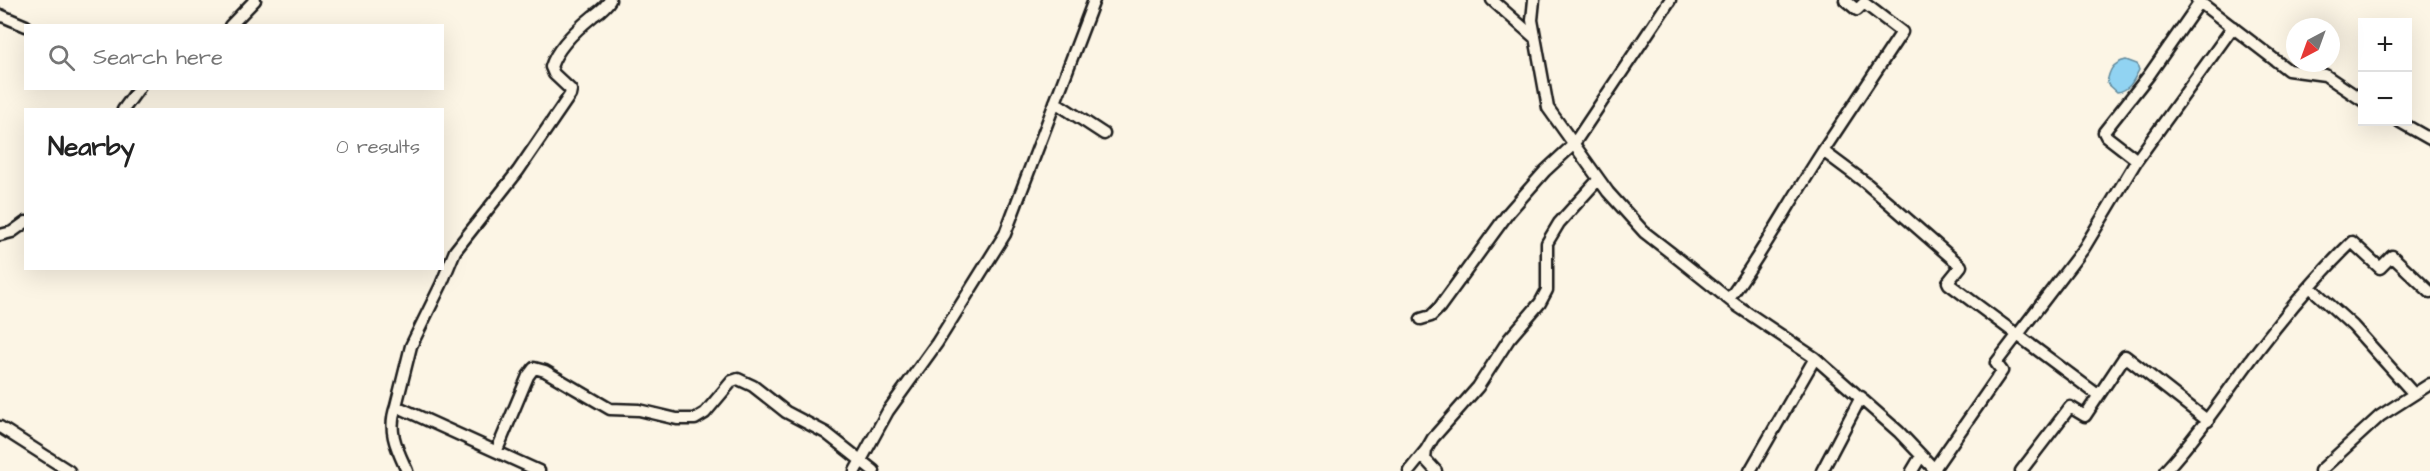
<!DOCTYPE html>
<meta charset="utf-8">
<style>
body{margin:0;font-family:"Architects Daughter",sans-serif;background:#f6f6f6;color:#222}
.controls{position:absolute;right:18px;top:18px;display:grid;overflow:hidden;border-radius:0px;box-shadow:0 6px 24px #0002}
.controls button{width:54px;height:54px;display:grid;place-items:center;padding:0;border:0;border-bottom:2px solid #e0e0e0;background:#fff;color:#222;font:30px sans-serif}
.compass{position:absolute;left:2286px;top:18px;width:54px;height:54px;border-radius:50%;background:#fff;box-shadow:0 6px 24px #0002;rotate:221deg}
.list{margin:0;padding:0;list-style:none}
h2{display:flex;justify-content:space-between;align-items:center;height:78px;margin:0;padding:0 24px;font-size:26px}
h2 small{font-size:20px;font-weight:400;color:#767676}
.icon{flex:none;width:33px;height:33px;fill:none;stroke:currentColor;stroke-width:2;stroke-linecap:round;stroke-linejoin:round}
.map{position:relative;flex:none;width:2430px;height:471px;overflow:hidden}
.search{position:absolute;background:#fff;box-shadow:0 6px 24px #0002;left:24px;top:24px;width:420px;height:66px;display:flex;align-items:center;gap:15px;box-sizing:border-box;padding:0 21px;border-radius:0px;color:#767676;font-size:22px}
.panel{position:absolute;background:#fff;box-shadow:0 6px 24px #0002;left:24px;top:108px;width:420px;height:162px;border-radius:0px}
.map>svg:first-child{display:block}
.water{fill:#91d3f2;stroke:#628a9c;stroke-width:1.5}
.lines{fill:none;stroke-linecap:round;stroke-linejoin:round}
.minor-casing{stroke:#1c1c1c;stroke-width:15}
.minor{stroke:#fcf5e5;stroke-width:10}
</style>
<div class="map">
<svg width="2430" height="471" viewBox="0 0 2430 471">
<rect width="100%" height="100%" fill="#fcf5e5"/>
<filter id="ink" filterUnits="userSpaceOnUse"><feTurbulence type="fractalNoise" baseFrequency=".0167" numOctaves="2"/><feDisplacementMap in="SourceGraphic" scale="12" xChannelSelector="R" yChannelSelector="G"/><feConvolveMatrix kernelMatrix="1 2 1 2 8 2 1 2 1" color-interpolation-filters="sRGB"/></filter>
<g filter="url(#ink)">
<path class="water" d="M2126 60 2137 64 2139 70C2134 80 2129 91 2117 92L2107 83C2109 71 2112 63 2126 60Z"/>
<g class="lines">
<defs>
<path id="minor" d="M1492 0 1535 38
M1534 0 1532 20 1548 108 1608 192 1644 232 1671 253 1736 305 1815 358 1899 432 1936 471
M2197 0 2288 70 2325 75 2362 100
M0 15 26 26
M230 26 255 0
M1055 102 1104 134
M123 110 139 88
M2400 122 2430 139
M1823 151 1902 32 1864 3 1857 10 1845 0
M2137 160 2106 136 2104 132 2149 75 2200 2
M0 235 12 232 26 222
M2310 287 2353 326 2413 393
M1729 299C1763 252 1791 200 1823 151L1866 183 1961 266 1948 282 1949 284 2098 395
M1421 319 1431 316 1439 308 1509 212 1545 171 1573 145 1670 0
M396 406 411 346 441 285 455 251 518 171 570 95 571 90 554 74 551 67C557 47 577 29 593 16 600 11 605 8 610 0
M0 427 69 471
M497 450 528 376 534 368 545 371 610 409 639 410 677 419H695L705 413 732 381 738 379 753 386 786 412 826 433 874 471
M1934 469 2002 371 1996 363 2084 248 2137 160 2233 27
M407 471C397 449 387 431 396 406L539 471
M855 471 888 411 937 343 1005 234 1094 0
M1409 471 1426 450
M1436 471 1425 459 1426 450 1433 438 1478 387 1509 339 1540 303 1547 290V243L1559 223 1598 180
M1750 471 1815 358
M1822 471 1861 397
M1912 471 1921 456
M2021 471 2070 407 2085 416 2125 356 2208 421
M2165 471C2200 433 2227 391 2258 350 2287 312 2318 275 2352 242L2380 268 2392 256 2430 292
M2320 471 2380 416 2430 384"/>
</defs>
<use href="#minor" class="minor-casing"/>
<use href="#minor" class="minor"/>
</g>
</g>
</svg>
<div class="controls">
<button>+</button>
<button>−</button>
</div>
<svg class="compass" viewBox="-18 -18 36 36"><path d="M0-13l5 13h-10z" fill="#e53935"/><path d="M0 13l5-13h-10z" fill="#767676"/></svg>
<div class="search"><svg class="icon" aria-label="search" viewBox="0 0 24 24"><circle cx="10" cy="10" r="6"/><path d="M15 15l6 6"/></svg>Search here</div>
<section class="panel">
<h2>Nearby<small>0 results</small></h2>
<ul class="list">
</ul>
</section>
</div>
